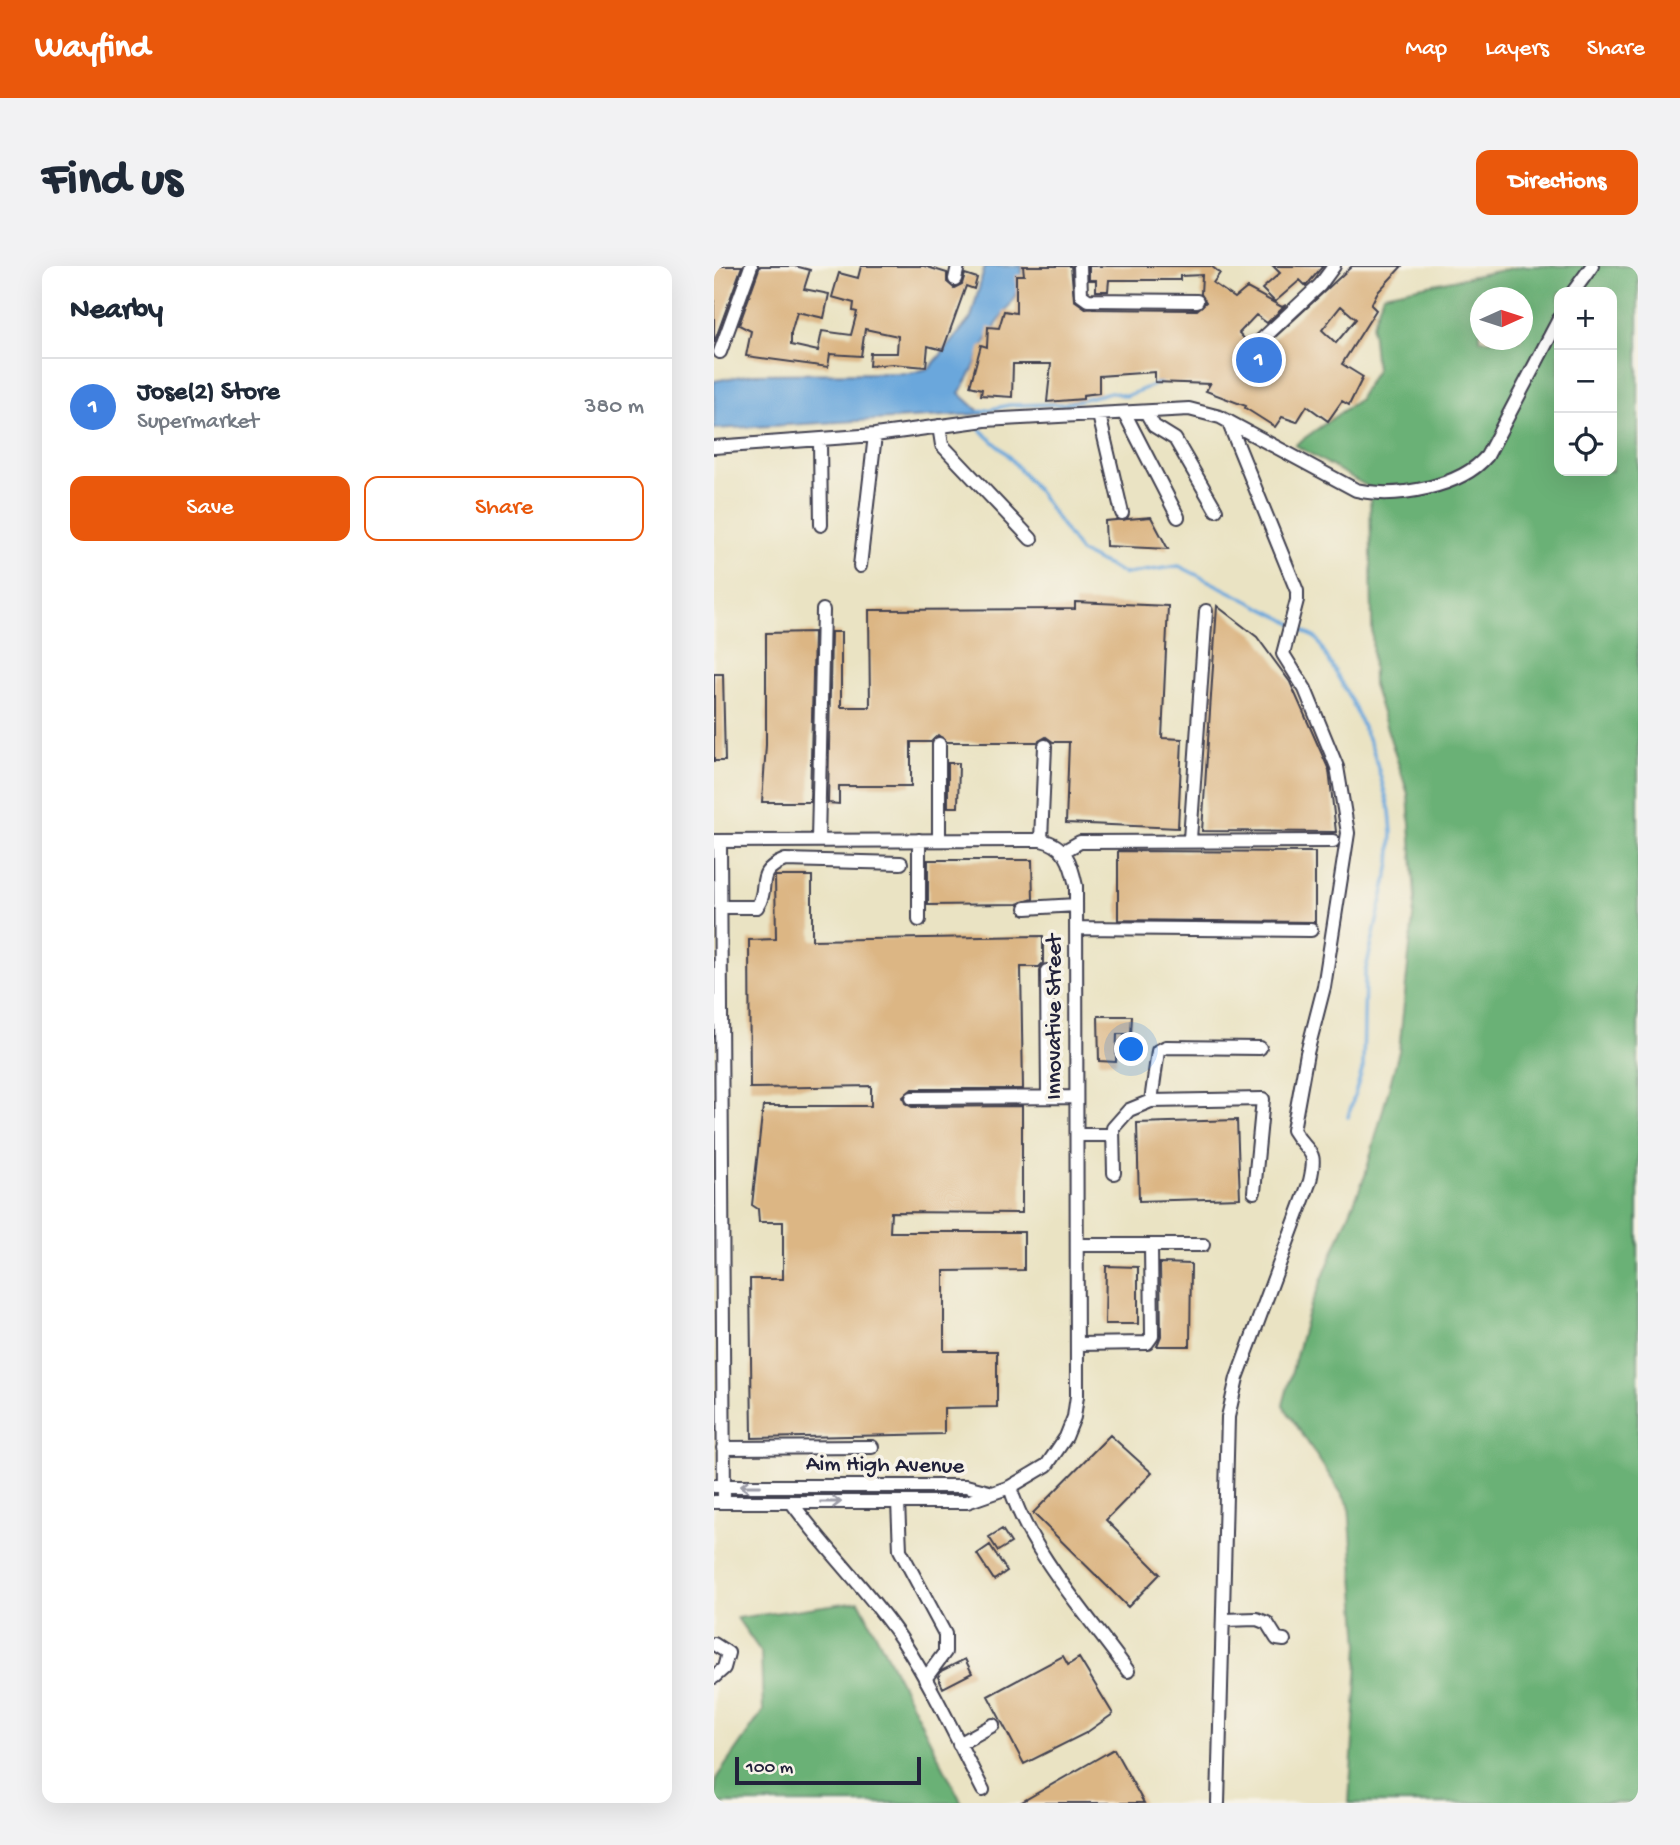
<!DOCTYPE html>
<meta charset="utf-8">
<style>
body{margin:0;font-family:"Gochi Hand",sans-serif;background:#f2f2f3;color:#1f2937}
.controls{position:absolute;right:21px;top:21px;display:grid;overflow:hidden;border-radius:14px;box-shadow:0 7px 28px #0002}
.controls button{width:63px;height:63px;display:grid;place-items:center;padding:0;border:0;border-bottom:2px solid #e0e1e3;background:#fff;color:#1f2937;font:35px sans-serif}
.compass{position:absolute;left:756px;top:21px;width:63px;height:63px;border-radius:50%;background:#fff;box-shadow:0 7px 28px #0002;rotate:87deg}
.scale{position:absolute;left:21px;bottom:18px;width:186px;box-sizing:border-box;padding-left:7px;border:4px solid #22223b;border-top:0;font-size:19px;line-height:24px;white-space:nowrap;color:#22223b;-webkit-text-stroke:5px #f7f3e8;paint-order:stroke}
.you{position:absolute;left:418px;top:784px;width:24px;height:24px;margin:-18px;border:5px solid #fff;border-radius:50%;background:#1a73e8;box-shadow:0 0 0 10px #1a73e833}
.badge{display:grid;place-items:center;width:46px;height:46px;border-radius:50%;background:#ea580c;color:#fff;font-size:23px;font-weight:700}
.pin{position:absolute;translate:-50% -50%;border:4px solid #fff;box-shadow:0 2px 7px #0006}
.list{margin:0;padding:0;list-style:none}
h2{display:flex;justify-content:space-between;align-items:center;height:91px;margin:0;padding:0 28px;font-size:30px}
h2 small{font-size:23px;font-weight:400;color:#747a83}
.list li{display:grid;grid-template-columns:46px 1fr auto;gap:21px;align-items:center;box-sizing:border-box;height:98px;padding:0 28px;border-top:2px solid #e0e1e3}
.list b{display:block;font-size:26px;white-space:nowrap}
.list p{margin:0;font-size:23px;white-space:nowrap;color:#747a83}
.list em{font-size:23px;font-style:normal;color:#747a83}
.actions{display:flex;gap:14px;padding:21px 28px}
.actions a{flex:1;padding:16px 0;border:2px solid #ea580c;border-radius:14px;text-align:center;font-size:24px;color:#ea580c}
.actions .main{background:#ea580c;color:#fff}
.icon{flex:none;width:38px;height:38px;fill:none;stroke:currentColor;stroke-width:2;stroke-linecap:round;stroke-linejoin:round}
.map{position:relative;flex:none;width:924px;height:1537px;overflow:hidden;border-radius:14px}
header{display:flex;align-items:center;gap:42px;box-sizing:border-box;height:98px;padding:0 35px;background:#ea580c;color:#fff}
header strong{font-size:33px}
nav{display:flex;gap:38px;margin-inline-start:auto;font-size:24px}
.intro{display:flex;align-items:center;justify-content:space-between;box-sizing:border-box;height:168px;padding:0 42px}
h1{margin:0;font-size:49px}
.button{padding:18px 32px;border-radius:14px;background:#ea580c;color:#fff;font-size:24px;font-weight:700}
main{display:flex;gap:42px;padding:0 42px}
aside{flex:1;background:#fff;border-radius:14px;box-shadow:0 7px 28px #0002}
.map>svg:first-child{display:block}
.forest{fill:#6bb176;stroke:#466a58;stroke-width:2;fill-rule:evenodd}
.water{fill:#6aa7dc;stroke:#46648c;stroke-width:2}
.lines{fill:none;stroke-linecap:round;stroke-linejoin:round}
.stream{stroke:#6aa7dc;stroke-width:3.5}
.building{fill:#dcb684;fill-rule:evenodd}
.minor-casing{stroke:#403f4f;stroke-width:16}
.minor{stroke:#fff;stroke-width:12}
.oneway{stroke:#9c9ca7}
.labels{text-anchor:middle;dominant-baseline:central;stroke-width:7;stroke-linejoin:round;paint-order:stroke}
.street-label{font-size:23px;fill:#22223b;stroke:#f7f3e8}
</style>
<header>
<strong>Wayfind</strong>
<nav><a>Map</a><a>Layers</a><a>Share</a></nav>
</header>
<div class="intro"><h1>Find us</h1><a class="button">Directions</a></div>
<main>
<aside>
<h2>Nearby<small></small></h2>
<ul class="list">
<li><span class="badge" style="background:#3f7fe0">1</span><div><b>Jose(2) Store</b><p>Supermarket</p></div><em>380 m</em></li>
</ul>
<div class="actions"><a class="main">Save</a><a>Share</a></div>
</aside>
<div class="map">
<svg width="924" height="1537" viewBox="0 0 924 1537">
<rect width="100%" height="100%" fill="#f7f3e8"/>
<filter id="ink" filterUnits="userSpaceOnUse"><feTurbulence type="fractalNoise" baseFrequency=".0143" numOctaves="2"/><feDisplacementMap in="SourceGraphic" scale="14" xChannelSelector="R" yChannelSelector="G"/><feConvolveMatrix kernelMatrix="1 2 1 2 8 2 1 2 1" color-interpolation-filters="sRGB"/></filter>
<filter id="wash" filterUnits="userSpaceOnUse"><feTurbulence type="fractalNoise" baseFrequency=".00686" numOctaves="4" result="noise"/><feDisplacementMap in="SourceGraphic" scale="28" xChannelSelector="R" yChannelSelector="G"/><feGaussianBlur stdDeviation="1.57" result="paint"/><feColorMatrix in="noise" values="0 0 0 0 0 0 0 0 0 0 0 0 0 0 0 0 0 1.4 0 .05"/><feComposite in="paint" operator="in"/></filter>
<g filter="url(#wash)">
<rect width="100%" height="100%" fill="#eae3c3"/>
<path class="forest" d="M809 0H924V1537H635L645 1379 635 1239 569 1139 593 1049 651 910 685 785 701 632 694 528 659 419 656 222 581 179 644 134 662 104 658 61 669 28ZM845 26H898V205H845ZM766 32H808V74H766Z
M145 1335 248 1537H0L3 1511 49 1445 47 1386 23 1352Z"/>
<path class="water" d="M271 0H308C309 30 287 49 273 73 263 92 258 110 245 127L268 148 0 163V115L38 108 197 107 216 102 257 52Z"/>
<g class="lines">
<path class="stream" d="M265 146 295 139 350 138 397 126 412 130 447 116
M261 159 292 187 326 228 366 286 411 308 465 300 570 353 603 373 638 436 659 484 676 545 678 567 676 598 651 707 649 801 634 851"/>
</g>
<g id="blocks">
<path class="building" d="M0 0H28L0 77Z
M46 0H81L96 4 90 23 115 28 110 52 83 46 77 67V79L104 85 108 65 137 69 143 46 139 45 140 37 118 31 125 7 144 12 147 0H210L233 7V16L240 22 248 18 251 8 263 12 260 23 252 20 229 84 214 80 212 101 178 98 155 100 156 87H183L184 70 151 63 147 90 116 88 114 101 32 90 37 65 25 59Z
M309 0H357L360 34 373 43 483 44 492 36 487 28 488 9 466 10V14H395L394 25H382V14H375V0H497L506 7 499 17 521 32 533 22 568 41 572 39 553 57 542 49 525 67 539 82 546 85 638 0H688L663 27 657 39 662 44 628 98 649 111 635 139 628 135 614 155 593 140 583 156 568 151 561 161 531 142 532 140 492 125 496 118 441 116V106L385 110V127L369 129V133L333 136 337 98H299L298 131 267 129 268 123 256 120 267 79 273 81 274 61 285 62 290 45 302 47V9H310ZM627 40 642 53 622 77 608 64Z
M559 0H609L592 20 586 14 561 36 548 23 566 7Z
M437 251 454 283 392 280 391 255Z
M361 336 454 340 448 472 468 473 464 562 352 557 355 476H339L332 471 323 476H233L224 469 217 476H197V520H125V538L114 537 117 366H127V441H156L155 344 361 343Z
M503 340 543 371 576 416 615 504 622 566 488 565Z
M100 366 96 536H48L52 479V367Z
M0 408H9L11 495H0Z
M234 497H245L244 541H234Z
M404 585 601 586V656L404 654Z
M214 594H318L319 633 304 638 214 639Z
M61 610H98V674L329 670V697L325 701H307L309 823H198L189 831 191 837 198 841 308 840V947L177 946 176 966H310V1004L230 1005V1085H283V1141L230 1142V1168L38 1172 36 1013H69V956H45L44 943 38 939 49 840H157V820L36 822 35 674 62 673Z
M384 750H418L417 768H403L402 796 385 795Z
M523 854 526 932 425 935 423 857Z
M446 997 477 998 476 1080H443L447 1070Z
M392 1000 424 1001V1058H391Z
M396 1169 438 1207 392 1254 446 1308 414 1341 319 1247Z
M288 1263 297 1277 284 1285 275 1271Z
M276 1279 293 1305 280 1314 263 1288Z
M349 1390 354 1399 365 1392 399 1448 372 1467 310 1498 274 1430Z
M251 1393 258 1407 229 1422 224 1411 227 1405Z
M400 1483 430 1537H306Z"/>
</g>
</g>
<g filter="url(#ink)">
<use href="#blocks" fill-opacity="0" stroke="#403f4f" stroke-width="2"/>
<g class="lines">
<defs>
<path id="minor" d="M366 0 367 29 374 34 483 35
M241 13 244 0
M859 26 878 0
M545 76 606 19 620 0
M6 86 37 0
M432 146 440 160 461 173 502 244
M411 148 464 251
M385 149 408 247
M225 160 228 179 317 273
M106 174 107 259
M0 181 161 169 271 154 475 143 506 151 642 224C682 233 747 221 773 190L845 53
M146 300 161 169
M476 573 492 345
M225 574V478
M327 574 331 480
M0 575 327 574C352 579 357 597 362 620L363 1130 360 1151 352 1171 333 1199 296 1221 253 1236H0
M6 575 10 1236
M104 575 109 344
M350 585 366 576 619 575
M6 641H43C57 621 38 607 71 594L187 597
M312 642 362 639
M205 654V574
M362 662 597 664
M333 705 334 831
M198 832 362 831
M437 835 444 785 452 781 546 782
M363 869H399
M400 907 399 862 415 844 437 835 549 833 540 926
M364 979H489
M363 1078 433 1077 438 1070 437 979
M9 1182 158 1181
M0 1220H252L275 1226
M296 1221C314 1283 375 1351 414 1405
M184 1236 186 1284 231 1368V1386L211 1413
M78 1237C113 1285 156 1326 188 1374 219 1421 243 1474 269 1524
M509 1354 543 1353 553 1357 563 1373 570 1374
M0 1378 14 1387 10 1402 0 1411
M245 1478 279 1459
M504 1537 514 1151 523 1112 596 915C604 880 594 890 579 864L593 787 610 721 634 567 623 501 591 423 569 388 583 334V325L514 155"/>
</defs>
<use href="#minor" class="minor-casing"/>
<use href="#minor" class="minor"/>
</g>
<defs><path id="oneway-shaft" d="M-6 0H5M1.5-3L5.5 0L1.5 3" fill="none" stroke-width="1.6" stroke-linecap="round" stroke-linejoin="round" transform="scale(1.75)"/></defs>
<g class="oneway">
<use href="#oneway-shaft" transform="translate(36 1220) rotate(180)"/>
<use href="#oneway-shaft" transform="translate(117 1236)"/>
</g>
</g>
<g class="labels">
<g class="street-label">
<text transform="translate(341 751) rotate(-90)">Innovative Street</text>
<text transform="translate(171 1200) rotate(1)">Aim High Avenue</text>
</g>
</g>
</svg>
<div class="controls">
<button>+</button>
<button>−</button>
<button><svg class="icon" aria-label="locate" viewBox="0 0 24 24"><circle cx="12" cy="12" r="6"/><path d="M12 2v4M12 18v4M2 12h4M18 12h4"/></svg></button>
</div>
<svg class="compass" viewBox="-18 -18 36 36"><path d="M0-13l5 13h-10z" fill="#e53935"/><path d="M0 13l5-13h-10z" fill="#747a83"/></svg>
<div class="scale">100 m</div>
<div class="you"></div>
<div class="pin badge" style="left:545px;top:94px;background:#3f7fe0">1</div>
</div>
</main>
